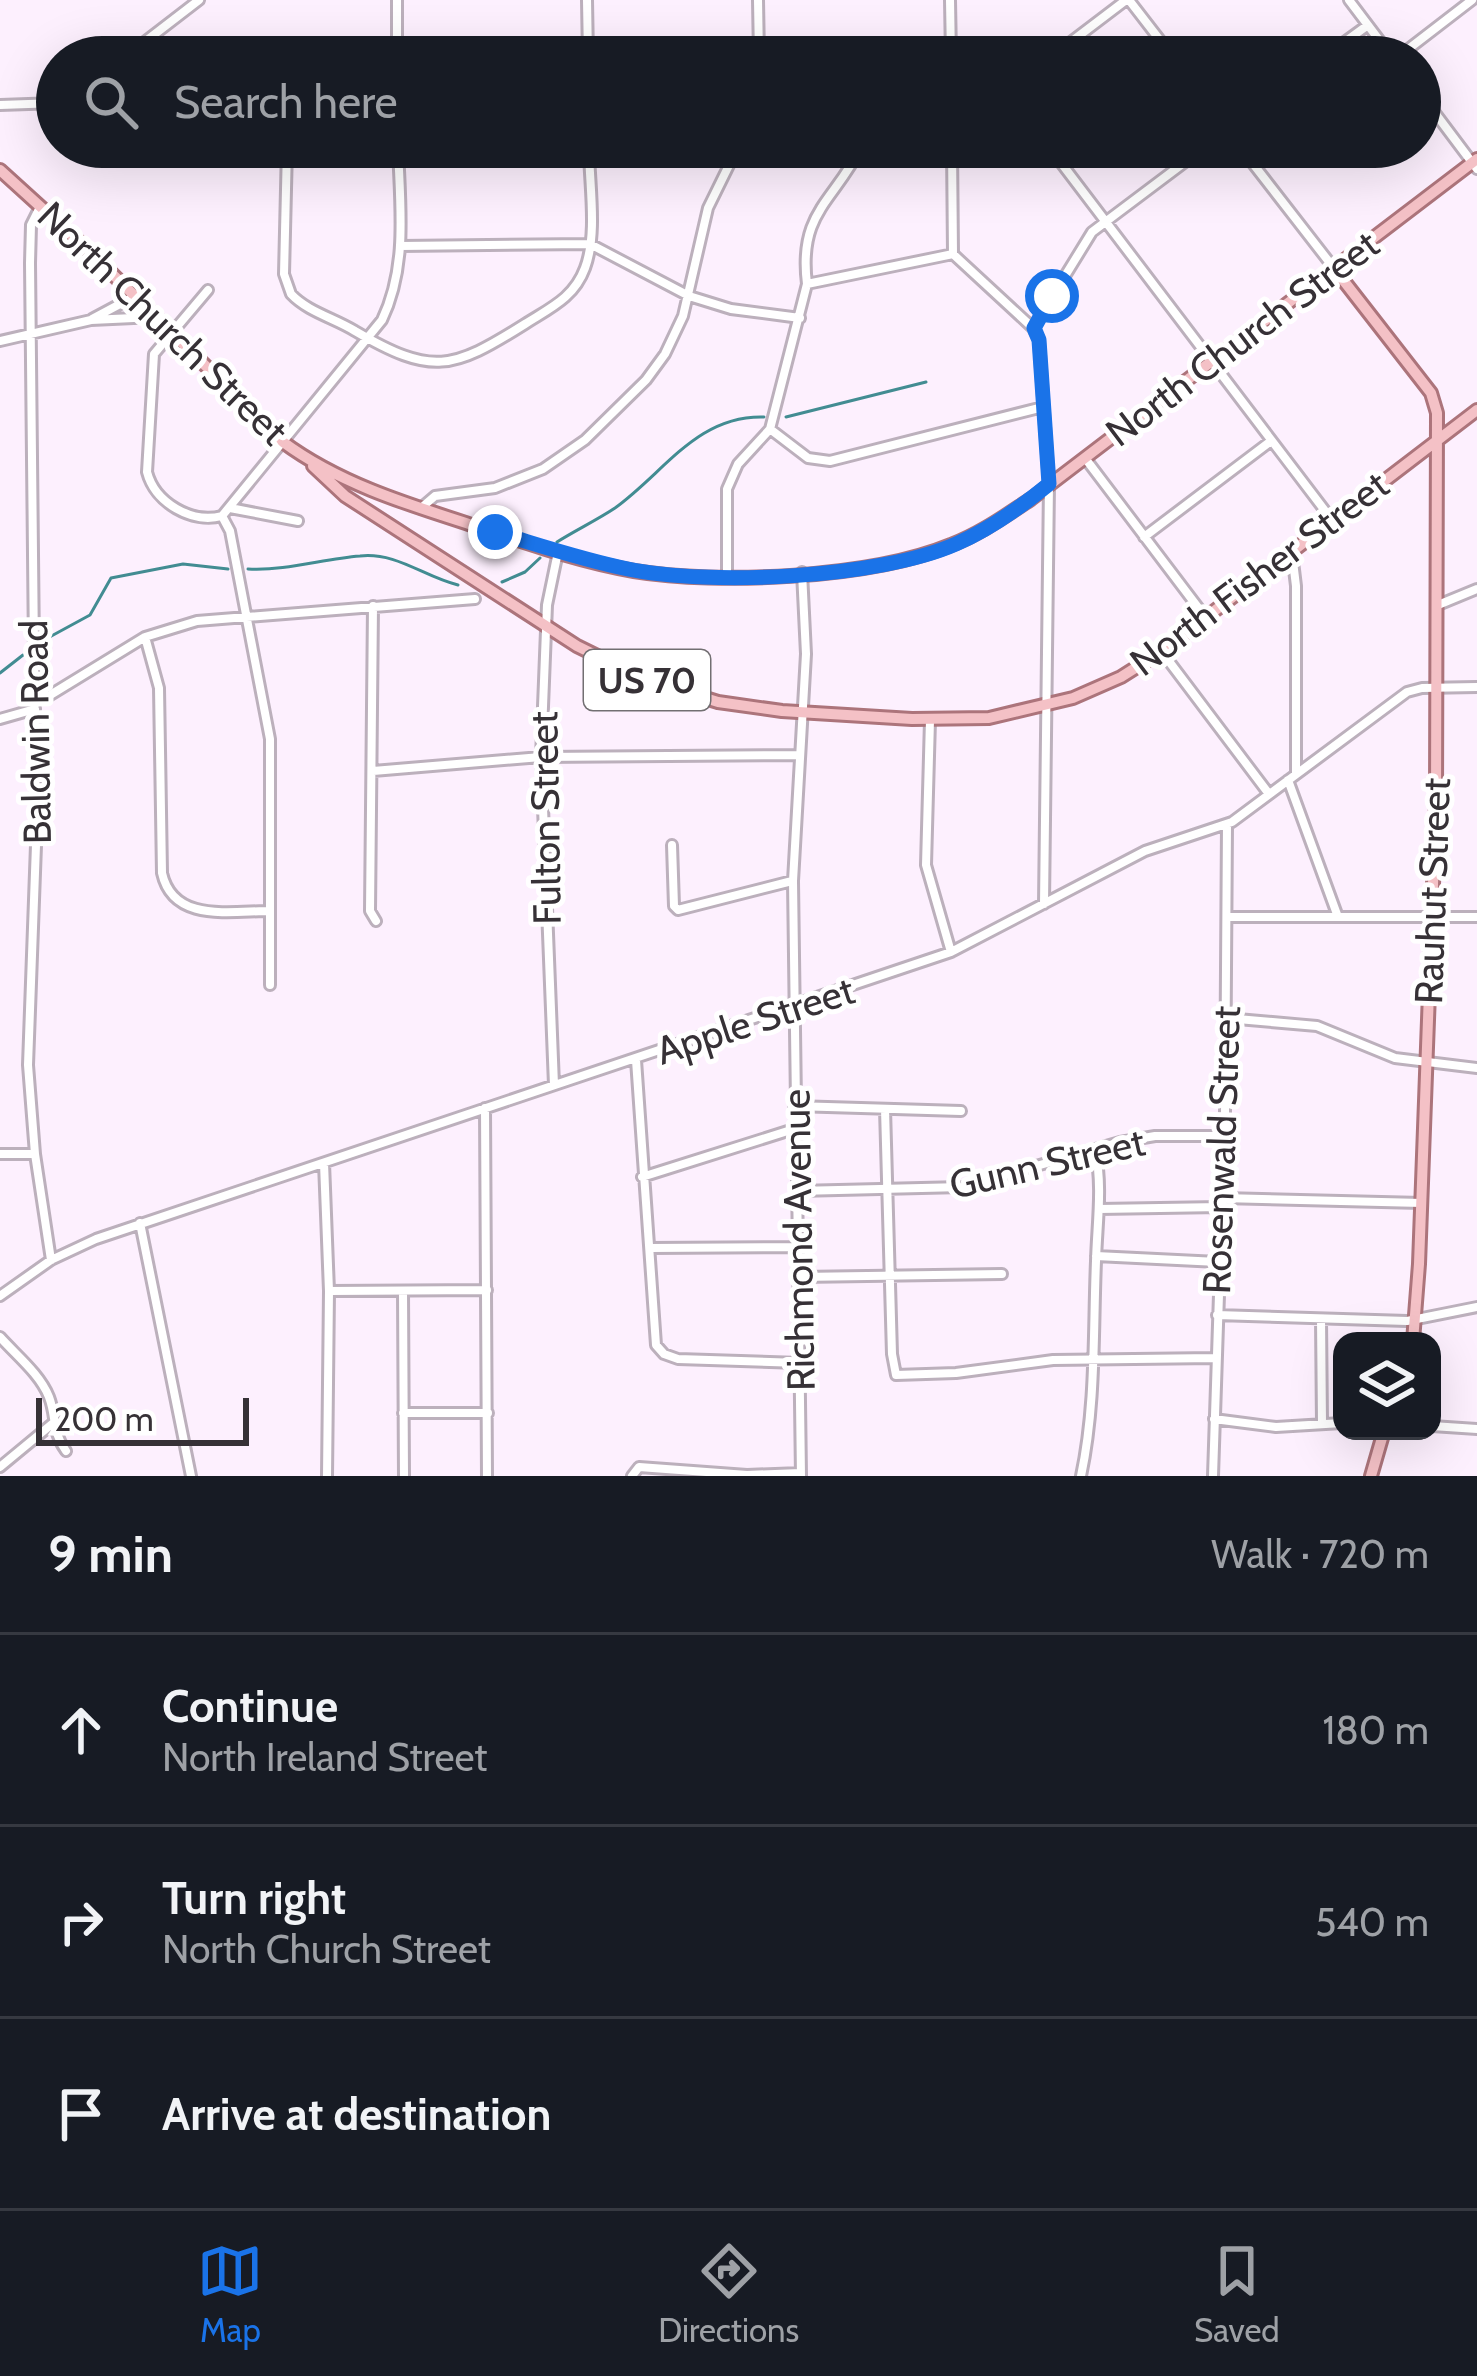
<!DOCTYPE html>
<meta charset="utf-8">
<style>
body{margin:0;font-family:Cabin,sans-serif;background:#20242c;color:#f1f3f6}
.controls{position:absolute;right:36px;bottom:36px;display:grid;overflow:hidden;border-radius:24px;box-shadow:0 12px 48px #0002}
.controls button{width:108px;height:108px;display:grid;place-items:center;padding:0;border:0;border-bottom:3px solid #363941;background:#171b24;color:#f1f3f6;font:60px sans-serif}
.scale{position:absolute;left:36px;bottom:30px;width:213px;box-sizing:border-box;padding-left:12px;border:6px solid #363136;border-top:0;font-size:33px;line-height:42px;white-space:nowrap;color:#363136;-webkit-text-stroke:9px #fff;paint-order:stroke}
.stop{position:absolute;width:36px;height:36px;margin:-27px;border:9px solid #1a73e8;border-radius:50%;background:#fff}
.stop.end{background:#1a73e8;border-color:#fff;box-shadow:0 3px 12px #0008}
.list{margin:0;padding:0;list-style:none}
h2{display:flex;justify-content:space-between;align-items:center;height:156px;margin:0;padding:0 48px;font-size:51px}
h2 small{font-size:39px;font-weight:400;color:#9ea1a6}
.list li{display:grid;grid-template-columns:78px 1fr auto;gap:36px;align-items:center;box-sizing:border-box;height:192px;padding:0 48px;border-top:3px solid #363941}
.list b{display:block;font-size:45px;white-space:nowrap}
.list p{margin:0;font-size:39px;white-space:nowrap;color:#9ea1a6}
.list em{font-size:39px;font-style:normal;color:#9ea1a6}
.icon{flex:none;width:66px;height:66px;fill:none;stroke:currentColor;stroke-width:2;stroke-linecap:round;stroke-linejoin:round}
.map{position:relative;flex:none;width:1477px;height:1476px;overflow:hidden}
.search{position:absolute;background:#171b24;box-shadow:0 12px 48px #0002;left:36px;right:36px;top:36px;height:132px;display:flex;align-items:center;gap:30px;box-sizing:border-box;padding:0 42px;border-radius:66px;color:#9ea1a6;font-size:45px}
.sheet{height:732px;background:#171b24}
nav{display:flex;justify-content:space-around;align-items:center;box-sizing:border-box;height:168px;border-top:3px solid #363941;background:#171b24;font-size:33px;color:#9ea1a6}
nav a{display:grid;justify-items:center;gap:6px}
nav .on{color:#1a73e8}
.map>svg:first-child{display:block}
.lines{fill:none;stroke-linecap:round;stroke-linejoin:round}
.stream{stroke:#428c92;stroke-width:3}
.minor-casing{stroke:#bcb0bc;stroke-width:14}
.major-casing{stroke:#ac747b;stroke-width:16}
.minor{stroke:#fff;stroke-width:8}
.major{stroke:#f4c1c6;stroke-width:10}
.route{stroke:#1a73e8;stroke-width:15}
.labels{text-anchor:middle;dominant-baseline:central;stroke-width:10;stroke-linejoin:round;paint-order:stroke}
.shield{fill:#fff;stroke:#726f72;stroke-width:3}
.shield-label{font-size:36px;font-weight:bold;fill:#363136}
.street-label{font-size:39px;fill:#363136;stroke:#fff}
</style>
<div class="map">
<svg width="1477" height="1476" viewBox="0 0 1477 1476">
<rect width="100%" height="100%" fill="#fdf0fe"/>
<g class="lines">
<path class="stream" d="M786 417 926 382
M557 542C576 530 597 520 615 508 665 472 697 415 764 417
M248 569C287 571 322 559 360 556 397 552 424 577 458 585
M502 582 525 572 540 558
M44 640 90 615 111 578 183 564 228 569
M0 673 23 655"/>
<defs>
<path id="minor" d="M397 0V57
M587 0 588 57
M758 0 759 57
M950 0 951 57
M1129 0 1173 57
M1349 0 1392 57
M125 57 199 0
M1051 57 1126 0
M1324 57 1368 25
M1398 57 1472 0
M1420 93 1477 169
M0 105 57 103
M287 147 284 274 291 294C308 312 334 318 355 331 432 376 452 370 525 324 550 308 574 298 585 268 598 233 589 184 589 147
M952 147 953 254 1033 328 1039 340 1049 484 1044 904
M1049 147 1332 520
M1240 147 1333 267
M40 207 31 225 30 263 36 845 28 1065 35 1154 51 1260
M400 246 590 244 689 296 731 309 800 318
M807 284 953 254
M208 290 154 354 147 472C155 503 192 524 222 516
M92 319 135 296
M1033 328 1092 232 1205 147
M0 341 91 320 155 317
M770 429 808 458 830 461 1043 407
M1085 458 1206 618
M230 508 298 521
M421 508 435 496 495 488 543 469 585 440 646 380 665 354 683 316 708 208 738 147
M222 516 230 531 270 739V985
M222 516 382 320C408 266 400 206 398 147
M1144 537 1271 441
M1292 553 1296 586V774
M727 576V489L738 464 770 429 807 284C798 212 834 202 861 147
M1438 605 1477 589
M373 606 370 911 376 921
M145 637 159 688 162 873C173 923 230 911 270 911
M1162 652 1269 794
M34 699 47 697 145 637 197 621 475 599
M0 719 35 709
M930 720 926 865 951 952
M373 771 541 757 799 755
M1288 780 1338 917
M672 845 674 906 678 910 792 881
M1228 917H1477
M1226 1018 1317 1026 1395 1058 1477 1068
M636 1060 656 1345 664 1354 678 1359 800 1363
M554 1085 541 757 547 605 558 552
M794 1106 961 1111
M485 1108 487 1476
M885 1109 892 1354 896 1375 956 1373 1053 1360 1215 1358
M0 1154H35
M324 1163 329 1291 327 1476
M642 1177 794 1129
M797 1191 963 1187 1120 1142 1155 1136H1224
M1222 1198 1422 1203
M1099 1209 1221 1207
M140 1223 191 1476
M650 1248 798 1247
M1096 1256 1218 1262
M800 1277 1002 1274
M329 1291 487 1290
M403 1291 404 1476
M0 1296 51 1260 96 1239 951 952 1145 851 1232 822 1407 692 1422 688 1477 687
M1217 1315 1407 1321 1477 1307
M1321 1319 1322 1423
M0 1337C16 1355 40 1374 49 1397 57 1418 51 1430 66 1451
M403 1413H488
M1214 1419 1276 1427 1342 1423
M1432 1426 1477 1429
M0 1467 52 1424
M632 1476 639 1467 747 1475 801 1473
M801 1476 793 881 806 654 802 572
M1081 1476C1096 1406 1093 1333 1096 1261 1097 1224 1103 1186 1095 1149
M1213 1476 1225 1113 1227 825"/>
<path id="major" d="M0 170 87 249 283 442C337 482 403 503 466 523 521 541 577 561 634 571 719 585 871 578 951 545 980 534 1005 516 1031 499L1477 159
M1333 267 1431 393 1437 413 1436 803 1419 1264 1413 1341
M313 466 345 496 577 646 644 679 718 702 782 711 912 719 989 718 1073 698 1121 677 1162 651 1477 410
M1371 1476 1384 1431"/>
</defs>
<use href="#minor" class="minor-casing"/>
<use href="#major" class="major-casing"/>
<use href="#minor" class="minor"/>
<use href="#major" class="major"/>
</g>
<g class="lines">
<path class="route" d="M495 532C539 545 583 560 628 569 711 586 879 578 956 544 990 529 1021 507 1049 484L1039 340 1034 328 1052 296"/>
</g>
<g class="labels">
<rect class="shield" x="584" y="650" width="126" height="60" rx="9"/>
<g class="shield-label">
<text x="647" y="680">US 70</text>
</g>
<g class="street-label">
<text transform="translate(163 323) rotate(44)">North Church Street</text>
<text transform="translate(1242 338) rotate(-37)">North Church Street</text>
<text transform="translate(1259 573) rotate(-37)">North Fisher Street</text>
<text transform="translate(35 732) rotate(-91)">Baldwin Road</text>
<text transform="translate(545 818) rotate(-91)">Fulton Street</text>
<text transform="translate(1432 891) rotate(-88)">Rauhut Street</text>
<text transform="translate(755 1020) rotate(-18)">Apple Street</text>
<text transform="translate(1221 1150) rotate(-88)">Rosenwald Street</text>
<text transform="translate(1047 1163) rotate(-13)">Gunn Street</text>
<text transform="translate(798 1240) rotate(-91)">Richmond Avenue</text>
</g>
</g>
</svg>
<div class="controls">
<button><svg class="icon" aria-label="layers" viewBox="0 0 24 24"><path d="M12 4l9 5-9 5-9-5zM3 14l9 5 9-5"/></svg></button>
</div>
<div class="scale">200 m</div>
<div class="stop" style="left:1052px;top:296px"></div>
<div class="stop end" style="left:495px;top:532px"></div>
<div class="search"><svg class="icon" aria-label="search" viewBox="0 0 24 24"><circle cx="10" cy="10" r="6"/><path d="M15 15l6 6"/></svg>Search here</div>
</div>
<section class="sheet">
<h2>9 min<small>Walk · 720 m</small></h2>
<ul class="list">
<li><svg class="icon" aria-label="ahead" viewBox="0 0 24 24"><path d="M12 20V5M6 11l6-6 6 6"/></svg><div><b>Continue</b><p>North Ireland Street</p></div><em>180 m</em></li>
<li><svg class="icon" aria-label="right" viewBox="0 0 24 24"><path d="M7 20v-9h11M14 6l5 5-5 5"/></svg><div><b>Turn right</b><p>North Church Street</p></div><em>540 m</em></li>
<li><svg class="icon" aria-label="arrive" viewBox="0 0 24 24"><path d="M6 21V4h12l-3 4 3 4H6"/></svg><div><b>Arrive at destination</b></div></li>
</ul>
</section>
<nav>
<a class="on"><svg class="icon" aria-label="map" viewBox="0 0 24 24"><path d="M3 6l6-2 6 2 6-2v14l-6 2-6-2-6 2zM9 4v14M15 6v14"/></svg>Map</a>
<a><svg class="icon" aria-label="directions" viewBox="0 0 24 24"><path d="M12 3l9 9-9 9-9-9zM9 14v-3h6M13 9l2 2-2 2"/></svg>Directions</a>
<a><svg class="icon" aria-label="saved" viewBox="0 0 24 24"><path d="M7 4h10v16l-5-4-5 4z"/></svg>Saved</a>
</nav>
